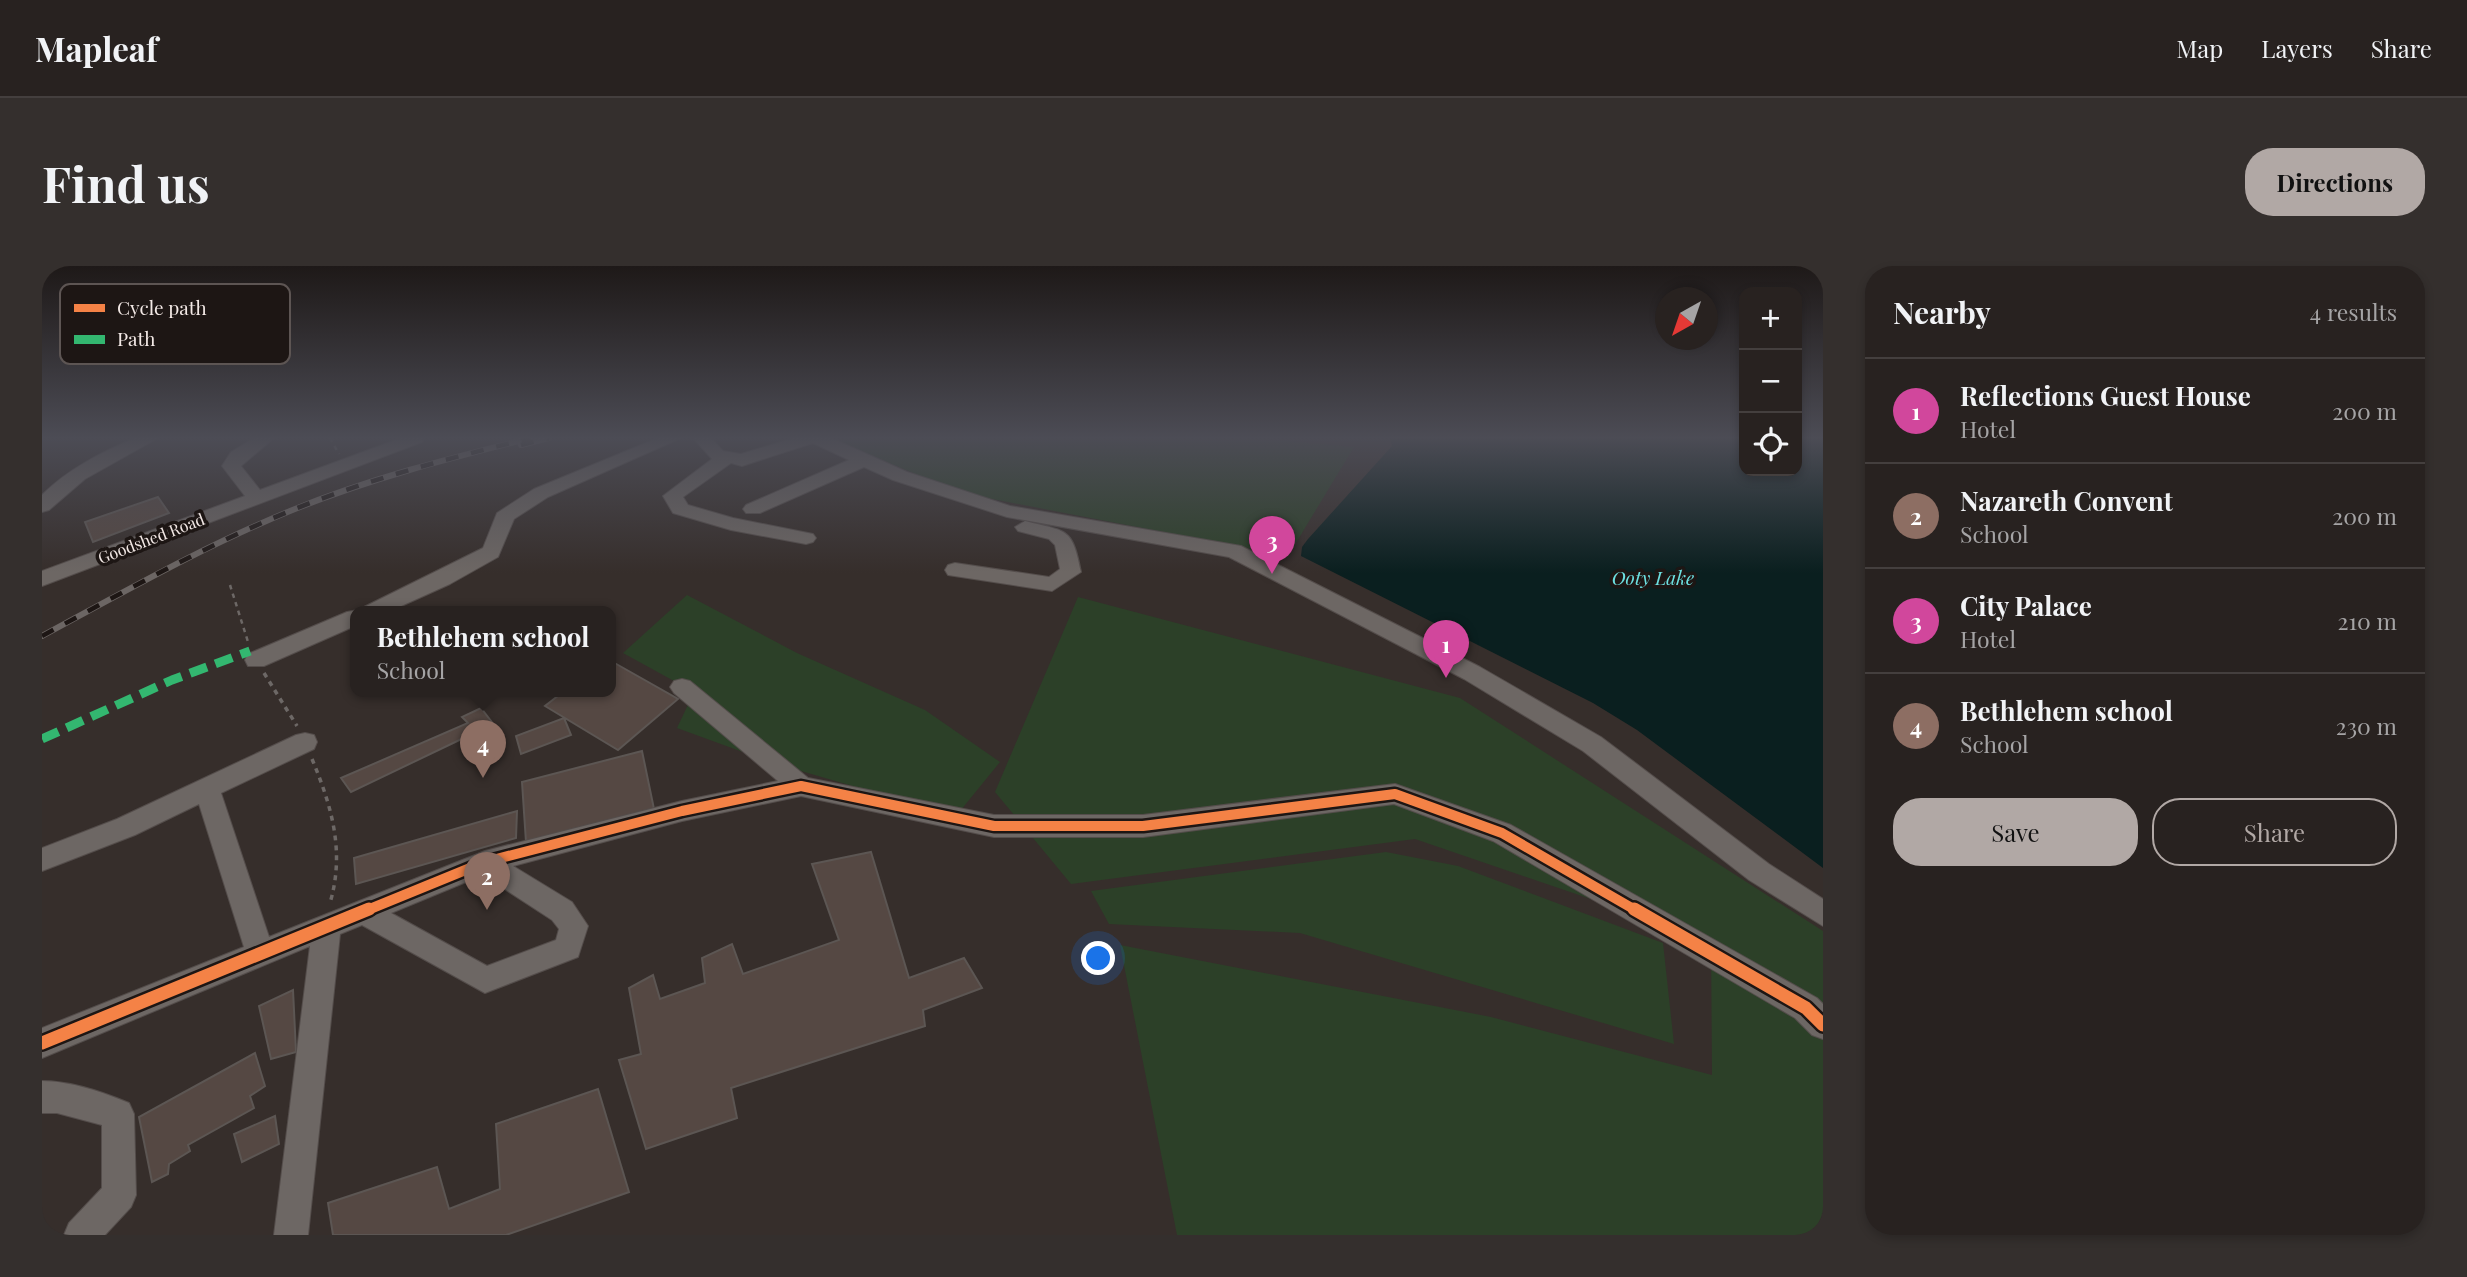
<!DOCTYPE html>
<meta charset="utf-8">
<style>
body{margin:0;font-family:"Playfair Display",serif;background:#342f2d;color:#f1f3f6}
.controls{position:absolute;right:21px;top:21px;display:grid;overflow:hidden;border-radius:14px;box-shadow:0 4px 10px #0003}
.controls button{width:63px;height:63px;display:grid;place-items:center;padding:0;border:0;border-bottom:2px solid #443f3e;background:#282220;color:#f1f3f6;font:35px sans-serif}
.compass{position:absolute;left:1613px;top:21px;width:63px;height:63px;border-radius:50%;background:#282220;box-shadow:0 4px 10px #0003;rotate:220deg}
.you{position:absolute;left:1057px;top:693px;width:24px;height:24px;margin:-18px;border:5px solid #fff;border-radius:50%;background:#1a73e8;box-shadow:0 0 0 10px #1a73e833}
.badge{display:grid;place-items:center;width:46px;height:46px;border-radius:50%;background:#b1a8a5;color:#fff;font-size:23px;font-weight:700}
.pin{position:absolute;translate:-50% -58px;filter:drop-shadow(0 2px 4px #0008)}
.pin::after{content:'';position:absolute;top:37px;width:24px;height:21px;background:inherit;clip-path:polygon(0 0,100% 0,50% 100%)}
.popup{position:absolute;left:308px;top:340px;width:266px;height:91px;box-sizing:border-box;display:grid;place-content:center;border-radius:14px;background:#282220;filter:drop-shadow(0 2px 5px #0005);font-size:23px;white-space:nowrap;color:#a5a4a5}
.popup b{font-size:26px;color:#f1f3f6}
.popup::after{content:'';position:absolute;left:50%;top:100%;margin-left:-14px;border:14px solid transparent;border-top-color:#282220}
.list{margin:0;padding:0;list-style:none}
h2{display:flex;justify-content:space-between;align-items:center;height:91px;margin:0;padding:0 28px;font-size:30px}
h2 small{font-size:23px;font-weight:400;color:#a5a4a5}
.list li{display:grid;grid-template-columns:46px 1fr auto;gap:21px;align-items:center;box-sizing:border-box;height:105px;padding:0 28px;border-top:2px solid #443f3e}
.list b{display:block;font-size:26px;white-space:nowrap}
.list p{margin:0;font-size:23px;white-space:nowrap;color:#a5a4a5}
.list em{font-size:23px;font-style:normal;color:#a5a4a5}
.actions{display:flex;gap:14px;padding:21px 28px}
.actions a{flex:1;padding:16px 0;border:2px solid #b1a8a5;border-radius:28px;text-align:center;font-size:24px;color:#b1a8a5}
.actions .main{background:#b1a8a5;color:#111}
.icon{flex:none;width:38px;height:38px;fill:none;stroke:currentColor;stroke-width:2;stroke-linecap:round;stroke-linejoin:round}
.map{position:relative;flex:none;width:1781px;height:969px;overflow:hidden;border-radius:28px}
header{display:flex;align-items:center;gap:42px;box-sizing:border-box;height:98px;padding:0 35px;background:#282220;border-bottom:2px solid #443f3e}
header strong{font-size:33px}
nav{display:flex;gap:38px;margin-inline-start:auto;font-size:24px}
.intro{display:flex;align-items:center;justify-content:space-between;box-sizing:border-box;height:168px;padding:0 42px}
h1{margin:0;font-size:49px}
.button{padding:18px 32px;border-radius:28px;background:#b1a8a5;color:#111;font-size:24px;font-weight:700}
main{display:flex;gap:42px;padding:0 42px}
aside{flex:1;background:#282220;border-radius:28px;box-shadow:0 4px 10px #0003}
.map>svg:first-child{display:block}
.green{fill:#2c4028}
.water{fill:#0a1f1f}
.building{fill:#554843;stroke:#5c5653;stroke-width:2}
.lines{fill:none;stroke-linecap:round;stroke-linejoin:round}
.minor-casing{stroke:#544d4b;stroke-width:2}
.path-far1{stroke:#6d6866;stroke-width:2.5;stroke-dasharray:4.5 4.5;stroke-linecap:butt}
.path{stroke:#6d6866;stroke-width:3.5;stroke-dasharray:5 5;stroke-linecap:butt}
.minor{fill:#6d6764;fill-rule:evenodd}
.rail-casing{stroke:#6c6664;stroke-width:6}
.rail{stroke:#1d1614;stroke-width:4.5;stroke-dasharray:13;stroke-linecap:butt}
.quiet{stroke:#33b770;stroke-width:9;stroke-dasharray:18 9;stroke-linecap:butt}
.cycleway-far1-casing{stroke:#1d1614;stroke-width:15}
.cycleway-casing{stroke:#1d1614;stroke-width:18}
.cycleway-far1{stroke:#f48246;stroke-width:10}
.cycleway{stroke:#f48246;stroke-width:13}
.labels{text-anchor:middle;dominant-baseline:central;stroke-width:7;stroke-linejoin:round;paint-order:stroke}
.far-street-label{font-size:16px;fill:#f3e9e6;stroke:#1d1614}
.water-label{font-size:19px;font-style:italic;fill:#6cdfe0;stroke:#1d1614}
.key{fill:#1d1614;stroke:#5d5553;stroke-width:2}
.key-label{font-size:19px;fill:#f3e9e6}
</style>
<header>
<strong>Mapleaf</strong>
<nav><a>Map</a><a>Layers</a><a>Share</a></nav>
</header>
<div class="intro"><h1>Find us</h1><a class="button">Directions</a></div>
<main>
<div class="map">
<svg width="1781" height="969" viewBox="0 0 1781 969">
<rect width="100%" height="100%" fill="#362e2b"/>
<path class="green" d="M799 172H1210L1312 181 1246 290 945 232 896 217 796 176Z
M645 329 755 387 883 444 958 496 914 550 728 496 635 462 652 426 581 387Z
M1036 331 1418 432 1781 665V969H1135L1078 679 1449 751 1670 809 1669 674 1373 573 1029 618 953 526Z
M1344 586 1416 600 1621 677 1632 778 1258 667 1067 658 1049 625Z"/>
<path class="water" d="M1348 172H1702V205H1755V172H1781V602L1595 464 1551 437 1259 290 1260 281 1266 273 1350 180Z"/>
<path class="building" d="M116 231 127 247 51 276 43 256Z
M569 395 636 433 576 484 503 440 521 426H569Z
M439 442 456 464 439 473 430 468 309 526 299 512 426 457 420 451Z
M522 452 529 469 479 488 474 470Z
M600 485 612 543 484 576 480 516Z
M475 545 474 572 314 618 312 592Z
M829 586 867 712 922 692 940 722 881 744 883 760 689 822 695 852 604 883 577 794 599 788 587 722 611 709 618 733 663 717 660 692 690 678 701 708 797 674 770 598Z
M251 724 254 786 229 793 217 740Z
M213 787 223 820 208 830 212 842 146 879 148 885 127 898 126 908 110 916 97 851Z
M556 823 587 926 464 969H291L286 937 395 901 407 943 458 923 454 858Z
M233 850 237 878 200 896 192 868Z"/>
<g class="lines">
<defs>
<path id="minor" d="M93 172H116L43 213 7 244 0 246V229C26 203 60 186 93 172Z
M212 172H232L199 200 218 224 359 172H383L380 176 0 320V305L203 230 180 200 189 186Z
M616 172H639L506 231 472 253 456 291 408 318 346 346H313V360L222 400H206L203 394 206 388 305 346 316 344 441 282 455 247 492 223Z
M651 172H669L681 185 699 188 752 172H789L865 206 968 240 1199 280 1438 401 1559 471 1727 598 1781 633V660L1707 614 1541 485 1422 413 1187 291 965 251 851 214 822 201 718 247H704L701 243 704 239 807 194 771 177 700 200 689 197 641 231 646 239 691 252 771 268 774 272 771 276 764 278 689 264 631 247 621 230 670 193Z
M983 255C1026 266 1030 261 1039 306L1010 325 906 309 903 304 906 299 913 297 1007 311 1018 303 1013 279 1007 273 976 265 973 261Z
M640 413 648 415 766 512 952 549H1101L1353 518 1469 559 1775 732 1781 738V773L1770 769 1753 752 1451 575 1352 538 1101 571H952L759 530 640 555 471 600 530 636 546 660 536 691 443 727 320 659 298 668 266 969H232L268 680 0 792V762L202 681 157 538 93 569 0 605V582L75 553 254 469 263 467 272 469 275 476 272 483 179 527 227 671 443 585 640 535 736 515 632 427 628 421 632 415ZM441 609 510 654 517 663 514 674 445 700 349 647Z
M0 815C28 815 61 826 87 837L92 848 94 929 89 941 63 969H22L27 957 60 922V859L15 847H0Z"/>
</defs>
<use href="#minor" class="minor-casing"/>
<path class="path-far1" d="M288 172 297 188
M188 319 207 379"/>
<path class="path" d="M222 407 255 460
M270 493C290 541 303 586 288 637"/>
<use href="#minor" class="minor"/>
<defs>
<path id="rail" d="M479 179 507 172
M0 370C82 326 162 280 248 245 326 213 408 192 489 172"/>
</defs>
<use href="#rail" class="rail-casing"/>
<use href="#rail" class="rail"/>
<path class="quiet" d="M0 473 130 414 208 385"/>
<defs>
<path id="cycleway-far1" d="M323 645 443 596 640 545 759 520 952 560H1101L1353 528 1460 567 1595 645"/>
<path id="cycleway" d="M1592 643 1764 742 1781 759
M0 777 327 643"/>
</defs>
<use href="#cycleway-far1" class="cycleway-far1-casing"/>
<use href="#cycleway" class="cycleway-casing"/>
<use href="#cycleway-far1" class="cycleway-far1"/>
<use href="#cycleway" class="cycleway"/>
</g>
<linearGradient id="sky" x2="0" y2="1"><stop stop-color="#1e1918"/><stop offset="0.56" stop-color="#4c4c55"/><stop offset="1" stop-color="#4c4c55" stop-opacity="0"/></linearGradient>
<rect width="1781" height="307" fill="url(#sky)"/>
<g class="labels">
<g class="far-street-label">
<text transform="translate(109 272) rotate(-21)">Goodshed Road</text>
</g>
<g class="water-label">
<text x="1611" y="311">Ooty Lake</text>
</g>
</g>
<rect x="18" y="18" width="230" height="80" rx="10" class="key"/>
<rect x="32" y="38" width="31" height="8" fill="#f48246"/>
<rect x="32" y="69" width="31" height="9" fill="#33b770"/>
<g class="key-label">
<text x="75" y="49">Cycle path</text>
<text x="75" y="80">Path</text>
</g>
</svg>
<div class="controls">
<button>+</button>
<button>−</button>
<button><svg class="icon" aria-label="locate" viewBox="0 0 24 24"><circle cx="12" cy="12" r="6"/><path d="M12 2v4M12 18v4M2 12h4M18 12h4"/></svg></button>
</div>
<svg class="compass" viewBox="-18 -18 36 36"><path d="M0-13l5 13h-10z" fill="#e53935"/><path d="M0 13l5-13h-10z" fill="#a5a4a5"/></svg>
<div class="you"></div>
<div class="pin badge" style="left:1404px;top:412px;background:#d1479c">1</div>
<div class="pin badge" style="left:445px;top:644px;background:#8d6e63">2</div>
<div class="pin badge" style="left:1230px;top:308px;background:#d1479c">3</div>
<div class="pin badge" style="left:441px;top:512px;background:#8d6e63">4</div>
<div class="popup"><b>Bethlehem school</b>School</div>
</div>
<aside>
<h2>Nearby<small>4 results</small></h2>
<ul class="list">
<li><span class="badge" style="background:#d1479c">1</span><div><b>Reflections Guest House</b><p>Hotel</p></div><em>200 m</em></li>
<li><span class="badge" style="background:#8d6e63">2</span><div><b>Nazareth Convent</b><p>School</p></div><em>200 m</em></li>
<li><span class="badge" style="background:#d1479c">3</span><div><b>City Palace</b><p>Hotel</p></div><em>210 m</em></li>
<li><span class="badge" style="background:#8d6e63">4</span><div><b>Bethlehem school</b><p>School</p></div><em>230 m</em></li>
</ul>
<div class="actions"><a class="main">Save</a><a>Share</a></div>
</aside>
</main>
